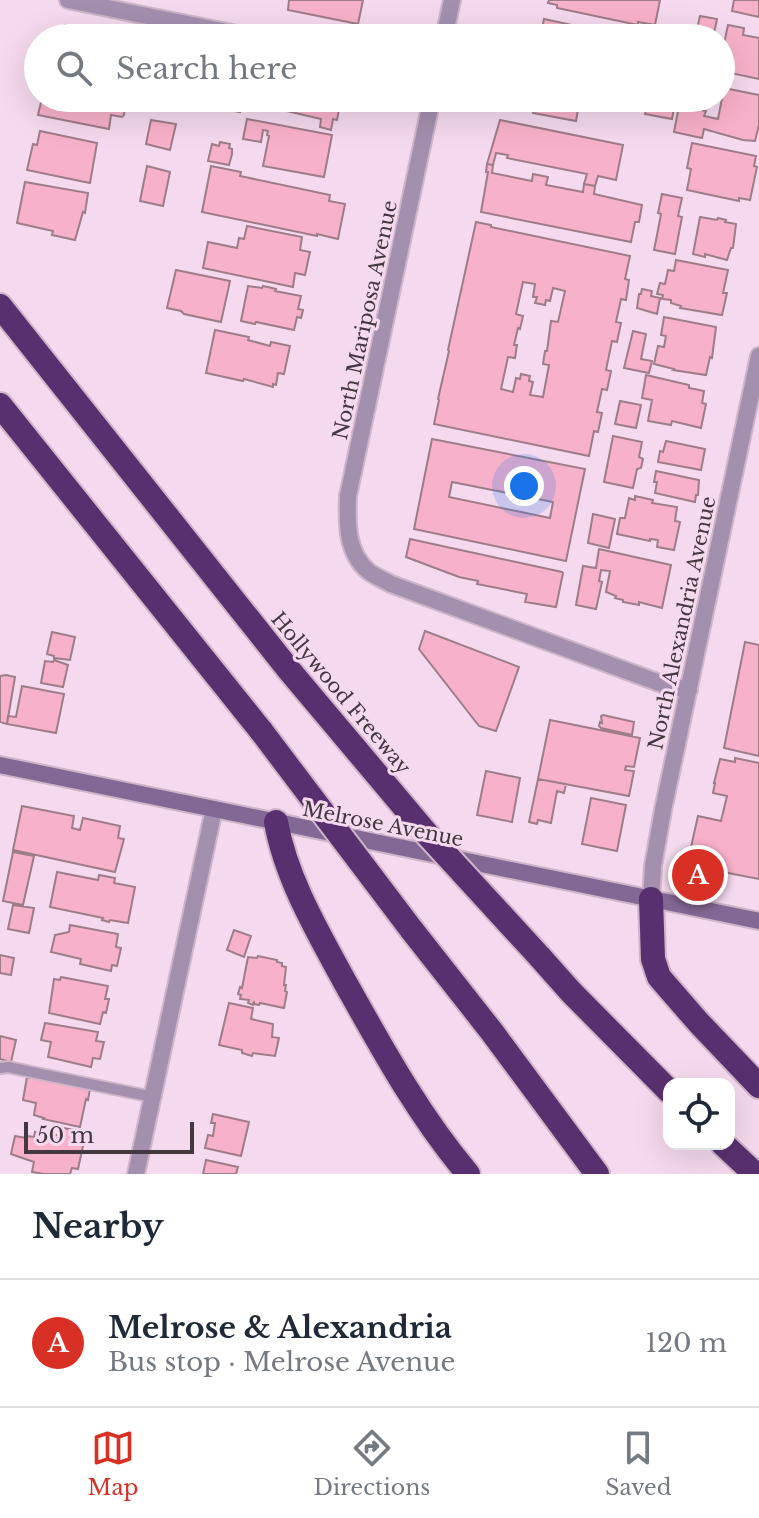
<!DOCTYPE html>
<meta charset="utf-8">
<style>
body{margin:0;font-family:"Libre Baskerville",serif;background:#f2f2f3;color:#1f2937}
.controls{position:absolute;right:24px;bottom:24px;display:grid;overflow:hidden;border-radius:16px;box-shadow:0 8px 32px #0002}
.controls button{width:72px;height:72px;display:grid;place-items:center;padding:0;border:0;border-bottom:2px solid #e0e1e3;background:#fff;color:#1f2937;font:40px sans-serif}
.scale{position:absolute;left:24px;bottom:20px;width:170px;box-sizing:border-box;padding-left:8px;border:4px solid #433740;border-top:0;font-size:22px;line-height:28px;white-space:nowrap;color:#433740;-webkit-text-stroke:6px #f5d9ee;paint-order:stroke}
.you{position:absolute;left:524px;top:486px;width:28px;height:28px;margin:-20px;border:6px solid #fff;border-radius:50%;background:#1a73e8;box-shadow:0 0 0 12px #1a73e833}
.badge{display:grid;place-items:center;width:52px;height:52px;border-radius:50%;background:#d93025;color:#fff;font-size:26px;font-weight:700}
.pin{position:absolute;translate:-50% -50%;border:4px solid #fff;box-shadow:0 2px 8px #0006}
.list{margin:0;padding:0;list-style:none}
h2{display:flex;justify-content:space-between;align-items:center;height:104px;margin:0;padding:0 32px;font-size:34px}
h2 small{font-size:26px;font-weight:400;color:#747a83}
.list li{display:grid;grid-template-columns:52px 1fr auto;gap:24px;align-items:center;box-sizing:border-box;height:128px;padding:0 32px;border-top:2px solid #e0e1e3}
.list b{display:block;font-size:30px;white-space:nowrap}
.list p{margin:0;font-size:26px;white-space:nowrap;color:#747a83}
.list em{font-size:26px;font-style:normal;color:#747a83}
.icon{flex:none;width:44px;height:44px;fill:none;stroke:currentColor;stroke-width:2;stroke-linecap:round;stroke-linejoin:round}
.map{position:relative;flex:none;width:759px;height:1174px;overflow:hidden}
.search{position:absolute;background:#fff;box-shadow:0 8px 32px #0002;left:24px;right:24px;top:24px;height:88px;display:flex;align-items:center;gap:20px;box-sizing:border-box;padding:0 28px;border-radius:44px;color:#747a83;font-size:30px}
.sheet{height:232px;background:#fff}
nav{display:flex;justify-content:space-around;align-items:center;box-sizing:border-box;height:112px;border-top:2px solid #e0e1e3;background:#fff;font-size:22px;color:#747a83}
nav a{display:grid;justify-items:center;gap:4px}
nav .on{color:#d93025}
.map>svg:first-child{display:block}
.building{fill:#f8b1ca;stroke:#9d7d88;stroke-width:2;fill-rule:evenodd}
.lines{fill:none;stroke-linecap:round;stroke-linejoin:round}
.service-casing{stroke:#ceb5c8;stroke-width:14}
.minor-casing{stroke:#ceb5c8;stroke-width:20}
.secondary-casing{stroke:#ceb5c8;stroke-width:20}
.motorway-casing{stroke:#ceb5c8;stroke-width:28}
.service{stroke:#a390af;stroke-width:10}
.minor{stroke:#a390af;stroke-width:16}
.secondary{stroke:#836794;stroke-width:16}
.motorway{stroke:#59306f;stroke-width:24}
.motorway-bridge-casing{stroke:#ceb5c8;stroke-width:28;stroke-linecap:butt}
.motorway-bridge{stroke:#59306f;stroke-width:24}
.labels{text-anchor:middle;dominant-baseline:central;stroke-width:6;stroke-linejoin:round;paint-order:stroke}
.street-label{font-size:20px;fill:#433740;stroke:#f5d9ee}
</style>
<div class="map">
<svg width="759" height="1174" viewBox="0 0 759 1174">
<rect width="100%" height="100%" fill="#f5d9ee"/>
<path class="building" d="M289 0H363L358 24 288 10Z
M549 0H660L655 25 638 22V25L557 8V5L548 3Z
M734 0H759V17L732 11Z
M700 16 717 19 713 38H695Z
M544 19 600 31 599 38H540Z
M65 25 102 33V34L122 38H55L56 35 63 36Z
M728 25 744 28 743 35 759 38V79L721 71V58Z
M724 88 759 95V125L755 141 743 140 704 129 702 138 674 132 679 106 706 111 704 116 718 119Z
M42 98H126L124 115 122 117 111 115 109 129 38 115Z
M219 98H243L240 112 217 108Z
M280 98H341L337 120 333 119 331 130 320 127 321 119 278 109Z
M527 98H578L577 104H579L576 121 533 113 534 110 525 108Z
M649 98H676L672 119 645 114Z
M247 119 332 135 324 177 263 166 269 136 267 135 268 131 263 130 261 142 243 139Z
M151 120 176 124 170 150 146 144Z
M500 120 623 145 616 180 598 176 595 186 584 184 587 174 507 158 508 155 496 153 493 165 487 164Z
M40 131 97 143 90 183 27 170 33 144 37 145Z
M220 142 230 144 229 148 232 149V154L229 165 208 161 212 144 219 146Z
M692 143 756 156 754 166 757 167 750 200 739 198V201L687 190 691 169 687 168Z
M487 164 493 165 492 173 532 181 533 174 548 177 546 185 583 192 584 184 595 186 594 194 642 205 639 222H635L631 242 481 212 488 172H486Z
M147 166 170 172 163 206 140 201Z
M211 166 241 172 240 176 330 195 329 201 345 204 338 239 317 234V236L202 212Z
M25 182 88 193 85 213 83 212 75 240 52 235 53 231 17 223Z
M662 194 682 198 678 216 682 217 675 254 654 250 659 225 661 214 658 213Z
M700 217 717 220 718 218 726 220 725 222 736 224 733 248H731L727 260 705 254V257L693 254Z
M476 222 491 225V227L630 256 625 279 629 280 626 300 621 299 616 322 621 323 617 342 612 341 606 370 611 371 607 390 602 389 597 412 602 413 598 432 594 431 589 456 434 424 439 400 438 399 449 351 448 350ZM523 282 535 284 533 297H537L535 303 545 305 546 300 550 301 553 288 565 291 558 322 551 321 547 351H545L543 364 549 365 543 397 530 395 533 382 529 381 530 376 521 374 520 379 516 378 513 392 501 389 508 357 515 358 517 345H514L518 328 520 329 523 316 516 314Z
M247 226 302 237 300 250 310 252 305 275 295 273 293 287 203 268 208 242 237 248 239 238 244 239Z
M676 260 728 270 723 293H727L722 315 680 308 681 306 671 303V300L662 299 663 295 657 294 660 283 665 284 668 270 674 271Z
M176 270 230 281 221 322 184 314 181 311 167 308Z
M248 286 262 288 263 286 276 289 275 291 301 296 298 309 303 310 301 318 297 317 294 330 256 322 255 324 241 321Z
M642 289 652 291 651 296 660 298 657 314 637 308 639 294H641Z
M664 317 716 327 712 358 710 357 706 375 673 370 674 369 654 364 658 346 664 347 666 336 661 335Z
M215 330 249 337 248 340 270 346 271 342 290 346 284 374 278 373 276 385 273 384V387L244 379 243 381 206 373Z
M633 331 646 334 641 359 652 361 649 373 624 368Z
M646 375 689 385V388L704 391 702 403 706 404 701 428 672 421 671 425 648 421 652 400 642 398Z
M620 401 641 405 636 428 615 424Z
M613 436 642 442 639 457 643 459 641 468 637 469 633 488 604 482Z
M432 439 585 469 566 561 414 529ZM452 482 553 502 550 518 449 497Z
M666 441 705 449 701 470 658 462 660 451 663 452Z
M656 471 699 480 698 495H696L695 502 655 493 657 482H654Z
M635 496 653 500 652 503 677 507 675 521 680 522 674 550 657 547 658 540 650 539V541L617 534 620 518H625L629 498 635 500Z
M593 514 615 519 609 548 588 543Z
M410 539 562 572 563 573 556 607 525 602 527 594 477 584 478 581 459 577 406 557Z
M599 549 671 565 662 608 639 602V605L623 602V600L615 598 616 596 606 592 610 571 601 570 599 581 602 582 596 609 576 605 583 566 596 568Z
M425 631 519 667 496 731 479 726 419 649Z
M52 632 75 637 70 660 54 658V656L47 654Z
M745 642 759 645V756L724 748Z
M54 660 68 665 63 687 41 683 45 661 53 662Z
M6 675 15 677 7 724 0 722V676Z
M22 686 64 694 56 733 7 724 8 716 16 717Z
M603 715 634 722 632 735 601 728 599 726 600 722 602 723 601 716Z
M550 720 640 738 634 767 626 766 625 770 634 771 629 796 538 779Z
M735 758 759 763V879L687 865 698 816 721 821 727 796 713 793 715 783H714L720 759 735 762Z
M486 771 520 778 512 822 477 815Z
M538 779 566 784 564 793 557 791 551 823 538 820 537 824 529 822Z
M591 798 626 805 617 851 582 844Z
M22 806 74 816 72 828 80 830 83 818 120 826 118 838 124 839 115 872 13 850Z
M13 852 34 856 23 905 3 901Z
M57 872 98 880 99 875 115 878 114 883 135 887 128 923 110 920 109 922 102 920 103 918 50 907Z
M13 905 34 908 29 933 8 929Z
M70 925 118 934 116 947 121 948 117 966 112 965 111 971 80 964 81 959 51 952 55 935 69 932Z
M234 930 251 936 244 957 227 950Z
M0 955 14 958 11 975 0 973Z
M258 956 277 960V962L282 963V966L286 967 284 985H286L285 991 287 992 284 1008 260 1003 259 1005 254 1004V1001L253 1005 248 1003 249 1000 240 999 241 995 238 994 240 987 242 988 248 957 257 958Z
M61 977 108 986 105 999H109L106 1013 103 1012 100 1024 49 1013 54 979 60 980Z
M229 1003 253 1008 251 1019 273 1024 272 1037 279 1038 275 1056 253 1053 252 1056 242 1053V1050L219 1045Z
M45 1023 98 1032 96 1041 104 1042 100 1059 93 1058 91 1067 48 1057 51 1042 41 1040Z
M0 1036 16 1040 11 1062 0 1059Z
M27 1077 39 1079 40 1078 90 1089 88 1100 86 1099 80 1127 43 1119 44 1118 34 1115 36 1103 23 1100Z
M213 1114 249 1122 241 1156 205 1148 208 1135 213 1136 215 1123H211Z
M63 1128 86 1132 78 1169 72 1168 70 1174H44L32 1172 34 1162 11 1154 15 1136 26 1138V1136L34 1137 35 1132 40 1133V1132L62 1136Z
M206 1160 238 1167 236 1174H203Z"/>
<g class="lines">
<defs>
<path id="service" d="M0 1068 8 1067 41 1074 153 1097"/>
<path id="minor" d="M68 0 256 38
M444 38 452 0
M432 98 348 496C347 522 346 552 368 571 374 576 384 580 391 584L665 685 689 690
M651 899 653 866 663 810 759 356
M136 1174 214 809"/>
<path id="secondary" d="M0 765 759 921"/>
<path id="motorway" d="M0 306 289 670 358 752
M0 405 262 732
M276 822C286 879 319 934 346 984 383 1050 419 1116 468 1174
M651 899 653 959 659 977 699 1023 759 1086
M411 929 492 1032 597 1174
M539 956 571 992 669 1091
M723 1144 755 1174"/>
</defs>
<use href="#service" class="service-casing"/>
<use href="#minor" class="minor-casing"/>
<use href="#secondary" class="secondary-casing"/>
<use href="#motorway" class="motorway-casing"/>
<use href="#service" class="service"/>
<use href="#minor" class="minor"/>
<use href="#secondary" class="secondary"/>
<use href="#motorway" class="motorway"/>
<defs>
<path id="motorway-bridge" d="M262 732 411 929
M358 752 427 834 539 956"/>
</defs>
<use href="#motorway-bridge" class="motorway-bridge-casing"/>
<use href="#motorway-bridge" class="motorway-bridge"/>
</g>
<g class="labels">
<g class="street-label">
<text transform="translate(365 320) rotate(-78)">North Mariposa Avenue</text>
<text transform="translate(682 623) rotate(-78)">North Alexandria Avenue</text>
<text transform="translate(341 693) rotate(50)">Hollywood Freeway</text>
<text transform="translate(383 824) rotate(11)">Melrose Avenue</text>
</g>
</g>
</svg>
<div class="controls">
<button><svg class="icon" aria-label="locate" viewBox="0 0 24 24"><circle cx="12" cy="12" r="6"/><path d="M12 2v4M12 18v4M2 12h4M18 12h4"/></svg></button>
</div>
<div class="scale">50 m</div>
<div class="you"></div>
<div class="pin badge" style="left:698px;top:875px">A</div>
<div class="search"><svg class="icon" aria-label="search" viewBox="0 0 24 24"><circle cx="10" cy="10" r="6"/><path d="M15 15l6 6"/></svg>Search here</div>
</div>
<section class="sheet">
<h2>Nearby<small></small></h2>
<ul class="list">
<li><span class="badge">A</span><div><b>Melrose &amp; Alexandria</b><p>Bus stop · Melrose Avenue</p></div><em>120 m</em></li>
</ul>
</section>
<nav>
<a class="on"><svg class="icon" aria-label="map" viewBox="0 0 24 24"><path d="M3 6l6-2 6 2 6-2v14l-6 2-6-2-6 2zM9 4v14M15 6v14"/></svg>Map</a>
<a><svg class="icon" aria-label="directions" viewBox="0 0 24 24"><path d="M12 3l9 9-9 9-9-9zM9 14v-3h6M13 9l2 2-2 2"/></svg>Directions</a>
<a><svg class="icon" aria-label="saved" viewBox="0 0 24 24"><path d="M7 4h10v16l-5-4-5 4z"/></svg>Saved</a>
</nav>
